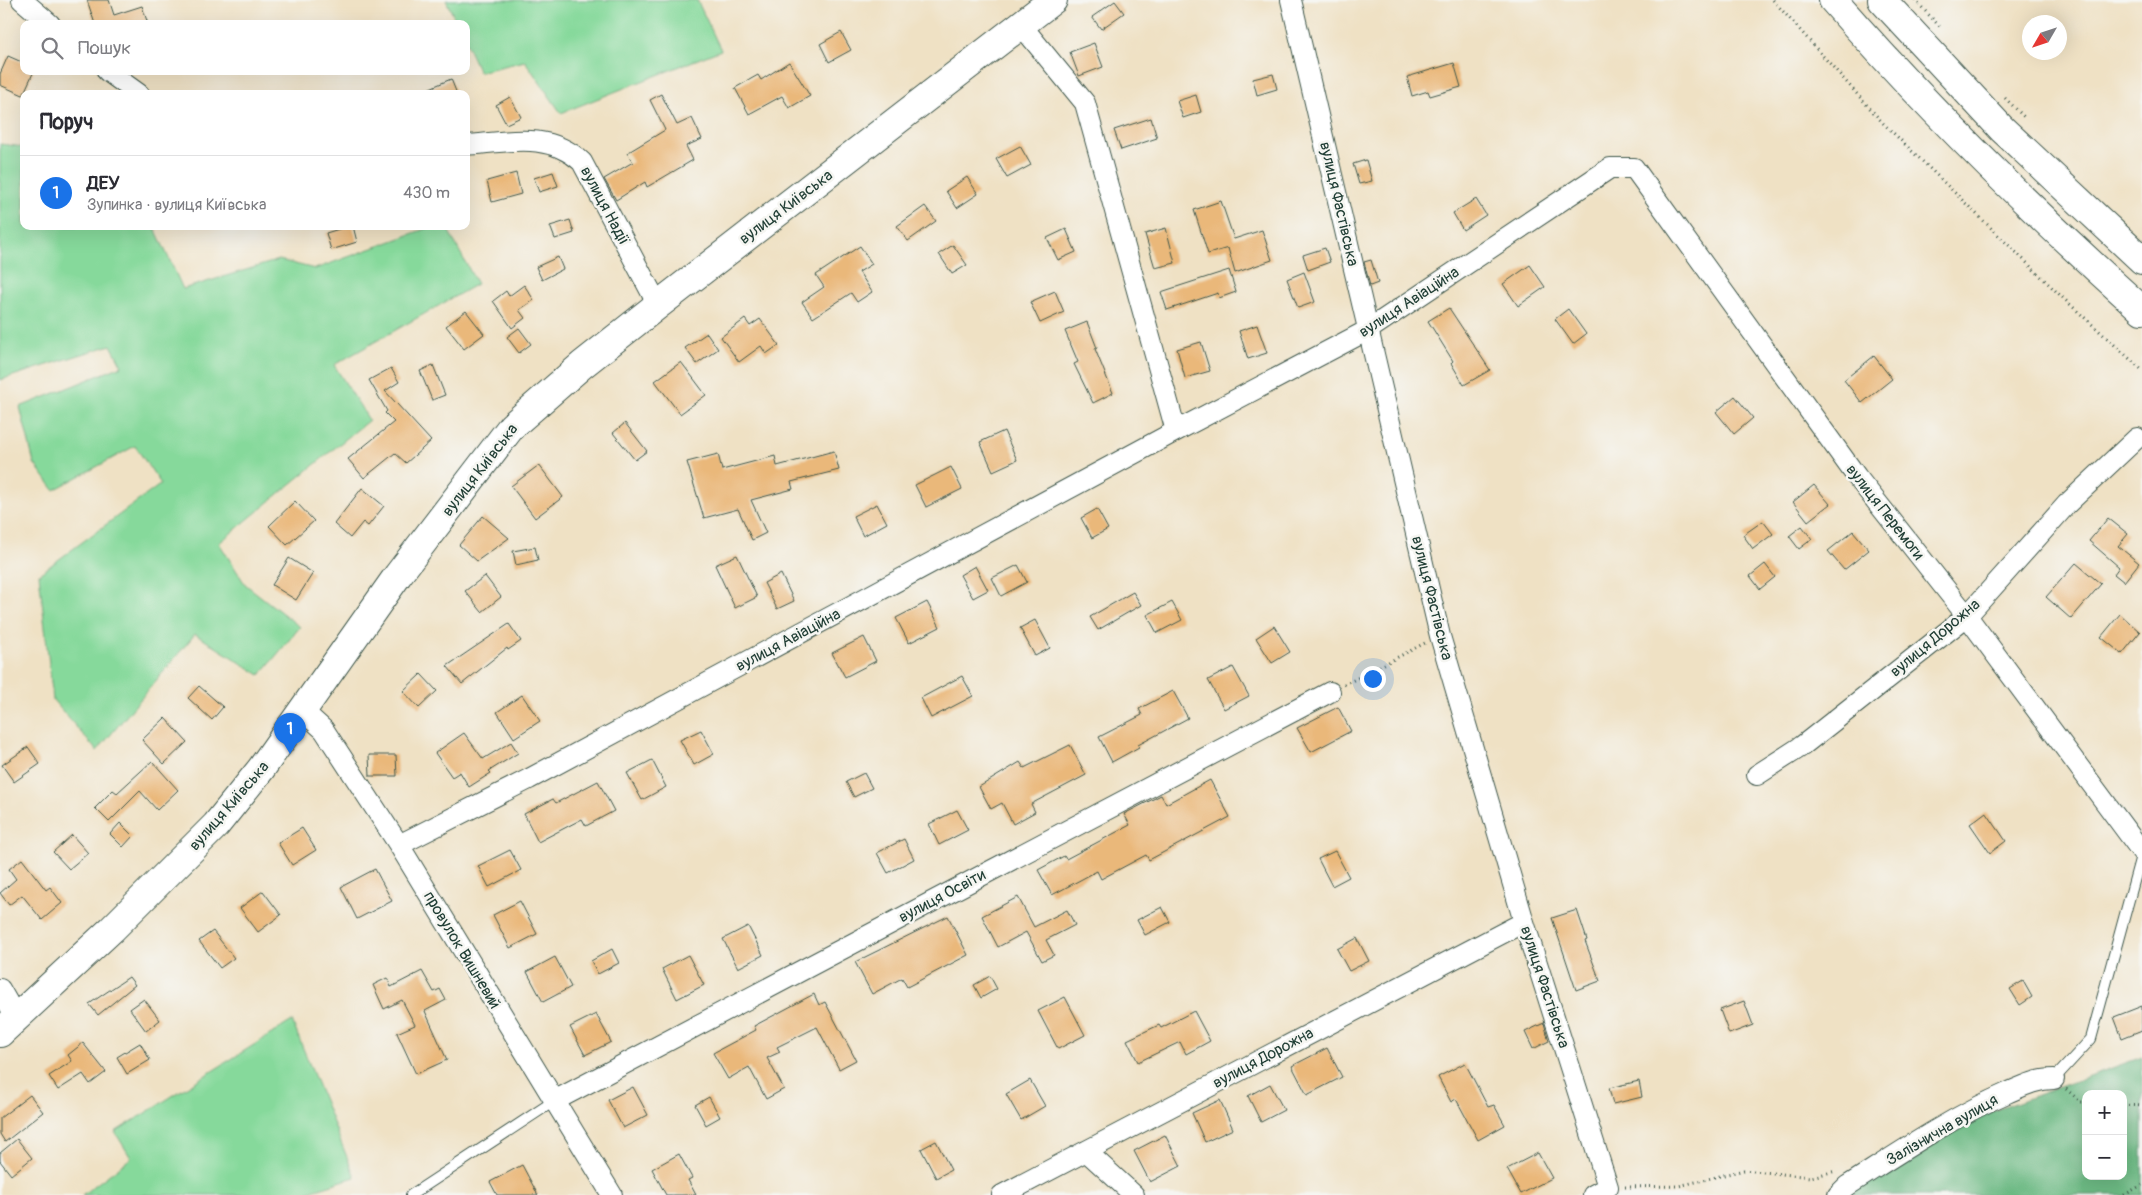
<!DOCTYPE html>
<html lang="uk">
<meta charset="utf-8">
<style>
body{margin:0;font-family:Pangolin,sans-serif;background:#f7f7f7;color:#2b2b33}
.controls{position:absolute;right:15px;bottom:15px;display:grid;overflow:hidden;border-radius:10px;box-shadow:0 5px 20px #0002}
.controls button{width:45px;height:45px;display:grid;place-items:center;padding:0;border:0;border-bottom:1px solid #e1e1e2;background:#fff;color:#2b2b33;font:25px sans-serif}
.compass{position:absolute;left:2022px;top:15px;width:45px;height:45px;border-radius:50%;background:#fff;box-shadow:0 5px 20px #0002;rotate:231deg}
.you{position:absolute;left:1372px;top:678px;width:18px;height:18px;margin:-12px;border:4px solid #fff;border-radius:50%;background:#1a73e8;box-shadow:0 0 0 8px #1a73e833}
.badge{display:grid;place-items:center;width:32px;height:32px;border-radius:50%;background:#1a73e8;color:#fff;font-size:16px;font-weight:700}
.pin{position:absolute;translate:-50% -41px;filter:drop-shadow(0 1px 2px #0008)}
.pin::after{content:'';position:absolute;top:26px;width:18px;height:15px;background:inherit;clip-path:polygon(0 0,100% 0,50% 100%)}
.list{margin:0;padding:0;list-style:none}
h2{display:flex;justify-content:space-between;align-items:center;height:65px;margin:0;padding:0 20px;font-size:21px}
h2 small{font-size:16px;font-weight:400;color:#7c7c81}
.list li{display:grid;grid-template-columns:32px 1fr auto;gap:15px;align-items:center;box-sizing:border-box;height:75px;padding:0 20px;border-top:1px solid #e1e1e2}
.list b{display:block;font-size:19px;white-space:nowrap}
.list p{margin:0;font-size:16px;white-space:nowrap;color:#7c7c81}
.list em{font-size:16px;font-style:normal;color:#7c7c81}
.icon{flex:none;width:28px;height:28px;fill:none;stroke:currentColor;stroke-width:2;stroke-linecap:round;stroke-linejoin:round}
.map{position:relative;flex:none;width:2142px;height:1195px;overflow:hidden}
.search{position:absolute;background:#fff;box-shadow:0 5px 20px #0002;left:20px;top:20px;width:450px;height:55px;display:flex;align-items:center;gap:12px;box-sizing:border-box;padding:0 18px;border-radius:10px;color:#7c7c81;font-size:19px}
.panel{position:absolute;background:#fff;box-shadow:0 5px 20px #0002;left:20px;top:90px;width:450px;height:140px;border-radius:10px}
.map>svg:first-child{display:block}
.green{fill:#86d99b;stroke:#528b68}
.forest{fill:#6cb983;stroke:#467b5c;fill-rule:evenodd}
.building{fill:#eab87a}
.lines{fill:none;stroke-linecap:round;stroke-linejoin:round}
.lane-casing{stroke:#3e564a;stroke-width:12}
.street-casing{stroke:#3e564a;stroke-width:22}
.secondary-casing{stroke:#3e564a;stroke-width:30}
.highway-casing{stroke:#3e564a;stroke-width:30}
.path{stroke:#3e564a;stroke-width:3;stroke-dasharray:1 4;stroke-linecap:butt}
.lane{stroke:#fff;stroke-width:10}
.street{stroke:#fff;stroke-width:20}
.secondary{stroke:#fff;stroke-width:28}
.highway{stroke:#fff;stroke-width:28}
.labels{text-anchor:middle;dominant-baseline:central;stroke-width:5;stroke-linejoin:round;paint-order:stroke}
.street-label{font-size:16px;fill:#1f3d34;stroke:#f6f6f2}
</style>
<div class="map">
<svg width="2142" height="1195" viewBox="0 0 2142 1195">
<rect width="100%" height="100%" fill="#f6f6f2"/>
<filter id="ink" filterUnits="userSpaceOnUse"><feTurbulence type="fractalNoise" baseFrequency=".02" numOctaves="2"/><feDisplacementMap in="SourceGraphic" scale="10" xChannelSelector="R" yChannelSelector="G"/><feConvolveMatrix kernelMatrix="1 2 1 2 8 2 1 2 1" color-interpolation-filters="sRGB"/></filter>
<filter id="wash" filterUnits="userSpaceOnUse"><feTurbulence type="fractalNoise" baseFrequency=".0096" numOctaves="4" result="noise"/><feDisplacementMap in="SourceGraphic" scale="20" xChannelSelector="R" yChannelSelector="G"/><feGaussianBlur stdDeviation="1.12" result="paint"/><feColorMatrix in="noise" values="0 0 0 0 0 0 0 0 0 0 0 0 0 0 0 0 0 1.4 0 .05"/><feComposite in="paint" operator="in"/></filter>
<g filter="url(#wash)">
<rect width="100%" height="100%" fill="#efe1c4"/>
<path class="green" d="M446 0H697L721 50 561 113 525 61 479 72 466 43V24H457Z
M0 144 24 147V226H154L183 289 279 260 315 269 433 226H446L477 284 334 365 369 420 219 543 245 584 300 627 260 675 195 634 97 751 53 700 39 574 161 484 135 446 54 490 34 463 20 407 122 366 111 345 0 380Z
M292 1021 355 1177 297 1195H82L131 1158 115 1132Z"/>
<path class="forest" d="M2142 1057V1195H1849L1952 1126ZM2086 1094H2123V1176H2086Z"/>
<g id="blocks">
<path class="building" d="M87 0H109L114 15 142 6 148 24H95Z
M1115 1 1124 13 1101 29 1092 17Z
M841 32 851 50 829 62 820 44Z
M1094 43 1103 67 1079 76 1070 52Z
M8 56 24 63V71H34L23 95 0 85V74Z
M789 62 810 96 789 108 782 96 749 114 735 88 758 75 761 80Z
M1454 63 1461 87 1430 96 1428 91 1412 96 1407 77Z
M1273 74 1277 89 1257 95 1253 79Z
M451 79 457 94H416Z
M661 94 677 125 692 118 702 139 686 146 693 160 647 187 645 182 616 200 604 179 633 162 627 153 665 130 650 100Z
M1196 95 1201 112 1183 118 1177 101Z
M510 97 521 117 506 124 496 105Z
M1151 118 1157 138 1121 150 1114 130Z
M1020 146 1031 165 1007 178 996 159Z
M1366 160 1372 181 1359 184 1353 164Z
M553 172 558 186 539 192 534 178Z
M516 173 521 194 492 202 487 181Z
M967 177 978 194 957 208 946 191Z
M1476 199 1486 215 1463 230 1453 213Z
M1221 201 1234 239 1262 230 1272 260 1235 273 1228 248 1208 254 1194 210Z
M925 206 936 221 908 241 897 226Z
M570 220 574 233 555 239 550 226Z
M349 226H353L357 242 331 250 326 233Z
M1166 228 1175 263 1155 268 1145 234Z
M1066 229 1076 252 1058 260 1047 238Z
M953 245 967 265 952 274 939 254Z
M860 246 872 264 859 272 872 292 857 302 851 293 813 318 802 302 824 287 816 275Z
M1325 248 1330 262 1308 270 1303 255Z
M558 257 563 269 542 280 536 267Z
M1371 260 1378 283 1370 286 1364 262Z
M1530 265 1545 287 1518 306 1503 284Z
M1229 270 1236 292 1219 298 1218 293 1167 310 1161 292Z
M1304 272 1315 302 1298 308 1287 279Z
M524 285 534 300 519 310 525 318 512 328 493 301 506 291 509 296Z
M1055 291 1064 312 1040 323 1030 302Z
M1449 308 1490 370 1464 385 1451 363 1453 361 1428 321Z
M1568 309 1586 334 1573 344 1555 319Z
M466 311 484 334 464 349 446 326Z
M745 319 750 326 760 319 779 345 766 354 761 346 739 362 721 337Z
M1087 322 1097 348 1095 349 1113 393 1093 403 1074 364 1078 362 1065 331Z
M1257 325 1267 353 1248 359 1239 331Z
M519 328 531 344 519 353 507 337Z
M707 333 718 349 697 364 685 348Z
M1201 342 1210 371 1185 378 1177 349Z
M1874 356 1892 379 1862 403 1844 380Z
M681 362 706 395 680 414 655 381Z
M433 365 445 395 432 400 420 371Z
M391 368 399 382 385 391 431 441 406 463 395 453 364 478 348 459 394 422 385 413 387 411 369 380Z
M1735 396 1753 418 1734 434 1716 412Z
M625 423 647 451 635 460 613 433Z
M1004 431 1017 460 993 471 980 442Z
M834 451 839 470 791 482 793 489 751 500 766 533 752 540 738 509 704 518 687 462 718 454 722 470 775 456 777 466Z
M539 465 563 497 535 518 511 486Z
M951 467 962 489 926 507 915 485Z
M1814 485 1830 504 1808 521 1793 502Z
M362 488 384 506 368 526 363 522 350 538 334 524Z
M295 501 314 521 287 545 269 526Z
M877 504 887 523 863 536 853 516Z
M1097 509 1108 529 1092 538 1081 518Z
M483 516 509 538 477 561 459 545Z
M2108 518 2128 534 2118 546 2139 563 2124 582 2114 574 2119 567 2089 541Z
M1763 521 1773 534 1753 549 1743 535Z
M1802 526 1812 539 1799 549 1789 536Z
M1853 531 1869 550 1844 570 1828 551Z
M535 547 538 560 516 565 513 551Z
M737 555 757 597 735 608 715 565Z
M289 558 313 573 296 600 272 585Z
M2076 563 2101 584 2071 619 2046 597Z
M1765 564 1775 577 1760 589 1750 576Z
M1018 565 1027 582 1001 596 992 578Z
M975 566 988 590 973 598 960 575Z
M781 574 794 601 777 609 764 583Z
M485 576 501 597 482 612 465 591Z
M1133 592 1141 605 1098 630 1090 617Z
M927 602 940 627 909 643 896 618Z
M1172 602 1182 620 1157 633 1147 615Z
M2120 614 2140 632 2122 654 2101 637Z
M1035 620 1050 648 1035 656 1020 628Z
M509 624 521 641 508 650 507 648 462 684 447 666Z
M1274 626 1290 652 1272 663 1256 638Z
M864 637 876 661 845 677 832 653Z
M1233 667 1249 696 1224 709 1208 680Z
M421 674 437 691 419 708 403 691Z
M962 676 973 696 931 718 921 698Z
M199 686 223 707 212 720 188 698Z
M1173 691 1188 718 1138 745 1139 747 1112 762 1099 737 1142 715 1139 709Z
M522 695 540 721 514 738 497 712Z
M1338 707 1351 731 1311 752 1297 728Z
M165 718 187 742 164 764 142 740Z
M701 730 714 754 694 765 680 740Z
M464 733 483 759 511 742 518 753 489 771 491 773 469 787 460 772 452 777 435 753Z
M1070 745 1086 775 1031 804 1035 812 1013 824 1002 803 991 809 979 787 1020 762 1024 768Z
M28 747 40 764 14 782 2 765Z
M369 755H396L397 776H370Z
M652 760 666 787 642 800 627 773Z
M152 761 178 790 157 810 140 791 109 822 95 808 113 790 117 793Z
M864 773 872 788 854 797 846 782Z
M1210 780 1230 817 1149 860 1146 855 1101 879 1097 871 1052 895 1038 870 1064 856 1066 859 1130 825 1124 814 1161 795 1166 804Z
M598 781 614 811 586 826 582 819 538 842 524 814 553 799 556 803Z
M957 810 968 830 939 845 929 824Z
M1986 812 2006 841 1990 853 1970 824Z
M120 823 133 836 123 847 110 834Z
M302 828 316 850 292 865 278 843Z
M72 835 88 853 69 869 53 852Z
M904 839 914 859 888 873 877 853Z
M510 850 521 870 489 887 478 866Z
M1335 851 1349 877 1332 886 1318 859Z
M22 859 46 890 50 887 62 903 42 920 22 895 9 905 0 893 16 879 9 869Z
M375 869 392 901 357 919 341 887Z
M263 891 281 915 258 932 240 908Z
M1018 897 1034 927 1067 910 1075 925 1046 940 1054 955 1042 961 1026 932 998 947 982 916Z
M520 901 537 934 510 948 493 915Z
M1162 907 1170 922 1145 935 1137 920Z
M1577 910 1587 940 1585 941 1600 981 1576 990 1552 918Z
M948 916 968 955 907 987 902 978 872 994 855 962Z
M748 926 763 955 738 968 723 939Z
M213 931 234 958 220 968 199 941Z
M1357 938 1369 961 1349 971 1337 949Z
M612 949 619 963 598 974 591 961Z
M688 955 704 985 677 999 662 969Z
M555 957 571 987 543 1002 527 972Z
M422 971 434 992 440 989 446 1000 425 1011 447 1060 416 1074 397 1033 415 1025 402 1000 384 1009 373 985 387 978 391 987Z
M990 976 997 989 981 998 974 985Z
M129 977 135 985 98 1015 89 1004Z
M2023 981 2032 997 2020 1005 2010 989Z
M814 994 819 1005 825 1002 856 1060 839 1069 817 1027 777 1047 780 1052 767 1058 784 1089 766 1099 749 1067 728 1079 713 1053 756 1030 754 1026Z
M1065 997 1085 1035 1058 1049 1038 1011Z
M144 999 160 1020 146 1031 130 1009Z
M1744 1001 1753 1025 1729 1034 1720 1010Z
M2142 1006V1030L2122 1038 2114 1017Z
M1194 1011 1210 1041 1186 1054 1180 1042 1138 1062 1127 1040 1159 1025 1161 1028Z
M596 1014 611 1042 585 1055 570 1027Z
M1544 1023 1549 1041 1533 1049 1525 1032Z
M83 1043 106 1072 90 1084 83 1074 58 1090 49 1076 72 1061 68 1055Z
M140 1043 150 1060 127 1074 117 1057Z
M1327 1048 1342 1077 1307 1095 1292 1066Z
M1465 1063 1488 1107 1494 1105 1505 1125 1478 1140 1456 1099 1451 1102 1438 1077Z
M1030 1080 1045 1106 1021 1120 1006 1094Z
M1639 1081 1642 1097 1613 1104 1609 1088Z
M1270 1084 1284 1110 1261 1122 1248 1096Z
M633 1087 648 1115 623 1128 608 1100Z
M30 1095 43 1112 5 1142 0 1134V1118Z
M709 1097 720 1117 706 1125 695 1105Z
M1220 1100 1233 1129 1205 1142 1192 1113Z
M1165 1135 1181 1166 1150 1182 1134 1151Z
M17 1139 32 1158 11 1175 0 1161V1153Z
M936 1141 951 1170 936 1178 921 1149Z
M1538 1153 1552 1178 1521 1194 1507 1169Z
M679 1154 692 1178 688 1180 696 1195H666L652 1169Z
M522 1165 538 1195H497L490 1182Z"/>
</g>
</g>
<g filter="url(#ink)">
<use href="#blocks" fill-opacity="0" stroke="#3e564a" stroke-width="1"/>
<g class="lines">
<defs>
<path id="lane" d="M2054 1079 2091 1039 2142 852
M411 1195 554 1101"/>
<path id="street" d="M22 0 50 24
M1291 0 1440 636 1524 922 1608 1187 1593 1195
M1021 25 1085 103 1176 431
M107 71 139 94
M466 145C508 142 549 131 582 162L658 305
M303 711 324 730 399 845 612 1195
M1757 775 1802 746 1967 616 2067 504 2137 438
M399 845 529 779 1176 431 1368 330 1610 168H1634L1857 477 1967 616 2142 852
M0 989 16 1017
M554 1101 1330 692
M1086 1151 1134 1195
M1002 1195 1524 922
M1838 1195 1847 1186C1899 1153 1950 1118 2007 1093 2023 1086 2036 1079 2054 1079"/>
<path id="secondary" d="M0 1033 112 929 216 825 261 769 398 575 512 426 582 365 658 305 1053 0"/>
<path id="highway" d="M1833 0C1929 110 2033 212 2142 310
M1882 0 2002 129 2142 260"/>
</defs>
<use href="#lane" class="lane-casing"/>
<use href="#street" class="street-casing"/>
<use href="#secondary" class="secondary-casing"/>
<use href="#highway" class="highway-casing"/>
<path class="path" d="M1773 0 1883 123 2062 297 2142 370
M1915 0 1942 29
M2005 98 2024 117
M1344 685 1425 643
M2066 1089 2081 1102H2086
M2123 1105 2142 1106
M1625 1187 1679 1186 1744 1170 1811 1177 1836 1171
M2124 1195 2142 1185"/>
<use href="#lane" class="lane"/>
<use href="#street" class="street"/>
<use href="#secondary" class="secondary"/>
<use href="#highway" class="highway"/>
</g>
</g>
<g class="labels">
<g class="street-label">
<text transform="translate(1339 204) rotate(77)">вулиця Фастівська</text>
<text transform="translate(605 206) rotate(62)">вулиця Надії</text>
<text transform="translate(786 207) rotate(-37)">вулиця Київська</text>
<text transform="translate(1409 302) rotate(-33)">вулиця Авіаційна</text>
<text transform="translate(480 470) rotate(-52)">вулиця Київська</text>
<text transform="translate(1885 512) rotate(52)">вулиця Перемоги</text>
<text transform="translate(1432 598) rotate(76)">вулиця Фастівська</text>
<text transform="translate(1935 638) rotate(-40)">вулиця Дорожна</text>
<text transform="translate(788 640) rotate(-28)">вулиця Авіаційна</text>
<text transform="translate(229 806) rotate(-49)">вулиця Київська</text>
<text transform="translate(942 896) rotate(-28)">вулиця Освіти</text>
<text transform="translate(462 950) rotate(59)">провулок Вишневий</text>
<text transform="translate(1545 987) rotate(72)">вулиця Фастівська</text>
<text transform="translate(1263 1058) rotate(-28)">вулиця Дорожна</text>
<text transform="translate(1942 1130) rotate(-30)">Залізнична вулиця</text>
</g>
</g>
</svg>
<div class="controls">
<button>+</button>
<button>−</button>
</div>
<svg class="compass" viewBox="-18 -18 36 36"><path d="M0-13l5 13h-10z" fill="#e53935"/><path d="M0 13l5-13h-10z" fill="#7c7c81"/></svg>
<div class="you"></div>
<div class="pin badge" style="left:290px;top:754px">1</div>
<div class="search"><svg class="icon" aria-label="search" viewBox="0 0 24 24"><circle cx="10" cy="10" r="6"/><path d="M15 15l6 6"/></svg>Пошук</div>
<section class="panel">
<h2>Поруч<small></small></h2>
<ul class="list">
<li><span class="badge">1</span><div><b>ДЕУ</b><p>Зупинка · вулиця Київська</p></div><em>430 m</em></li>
</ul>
</section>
</div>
